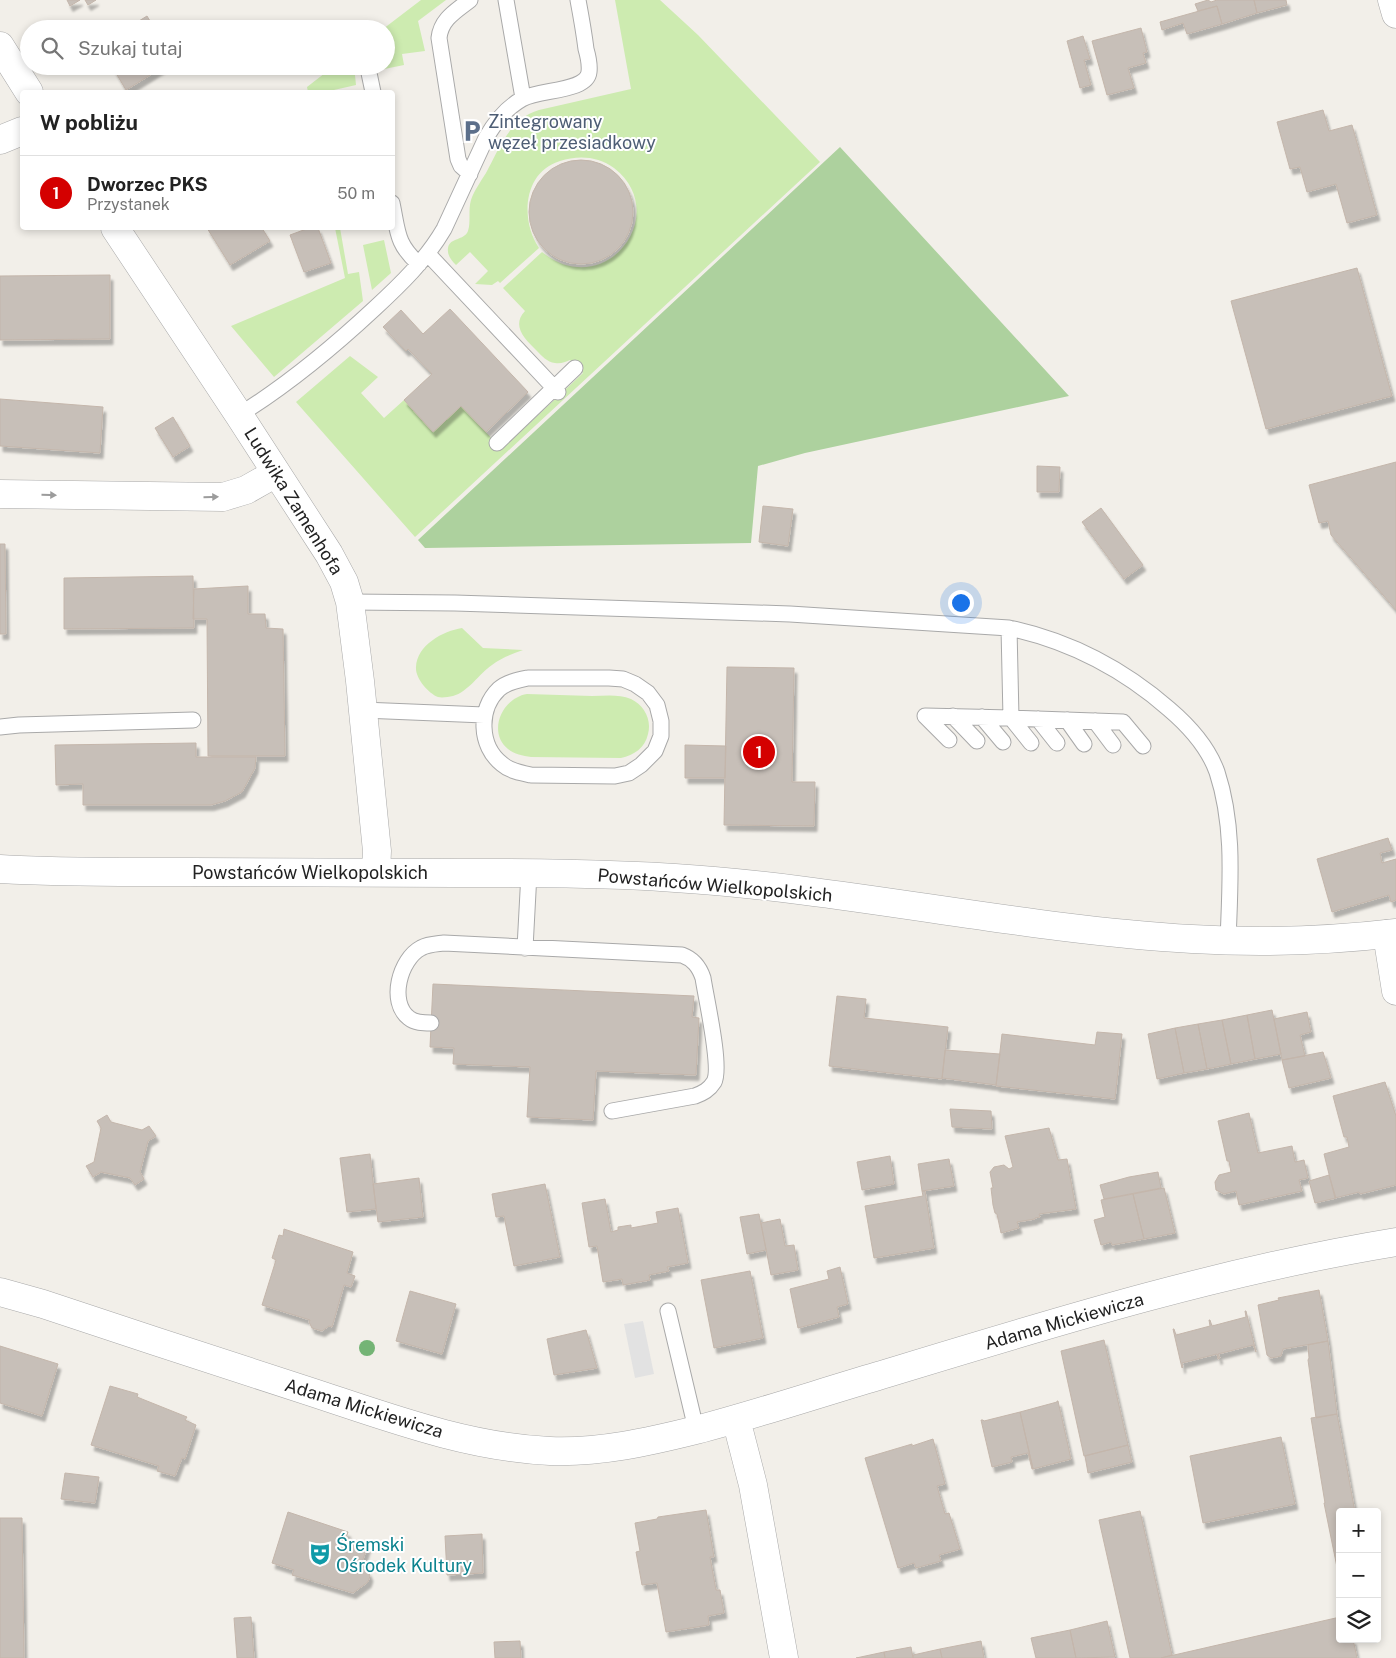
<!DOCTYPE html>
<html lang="pl">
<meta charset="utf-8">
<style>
body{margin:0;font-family:"Public Sans",sans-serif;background:#f6f6f6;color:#222}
.controls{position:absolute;right:15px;bottom:15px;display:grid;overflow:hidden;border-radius:5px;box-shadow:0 2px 8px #0003}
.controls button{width:45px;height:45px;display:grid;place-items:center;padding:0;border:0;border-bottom:1px solid #e0e0e0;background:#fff;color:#222;font:25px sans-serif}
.you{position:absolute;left:960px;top:602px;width:18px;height:18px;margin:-12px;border:4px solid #fff;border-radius:50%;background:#1a73e8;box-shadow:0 0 0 8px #1a73e833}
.badge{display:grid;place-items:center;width:32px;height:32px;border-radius:50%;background:#d40000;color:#fff;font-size:16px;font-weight:700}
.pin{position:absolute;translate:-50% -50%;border:2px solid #fff;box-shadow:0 1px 5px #0006}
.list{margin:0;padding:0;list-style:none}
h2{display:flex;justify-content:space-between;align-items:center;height:65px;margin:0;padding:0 20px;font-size:21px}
h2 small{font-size:16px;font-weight:400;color:#767676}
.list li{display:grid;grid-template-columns:32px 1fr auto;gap:15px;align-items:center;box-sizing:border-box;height:75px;padding:0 20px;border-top:1px solid #e0e0e0}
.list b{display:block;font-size:19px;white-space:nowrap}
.list p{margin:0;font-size:16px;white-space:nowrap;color:#767676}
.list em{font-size:16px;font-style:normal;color:#767676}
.icon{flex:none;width:28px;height:28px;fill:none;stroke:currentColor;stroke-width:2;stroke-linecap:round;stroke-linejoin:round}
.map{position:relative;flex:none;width:1396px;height:1658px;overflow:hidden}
.search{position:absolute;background:#fff;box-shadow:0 2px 8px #0003;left:20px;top:20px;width:375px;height:55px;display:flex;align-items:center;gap:12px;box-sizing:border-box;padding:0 18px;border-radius:28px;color:#767676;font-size:19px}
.panel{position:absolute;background:#fff;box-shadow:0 2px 8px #0003;left:20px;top:90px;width:375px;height:140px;border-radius:5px}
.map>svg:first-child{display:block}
.grass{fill:#cdebb0}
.forest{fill:#add19e}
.parking{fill:#e2e2e2}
.building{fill:#c7bfb8;stroke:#c4b6ab;filter:url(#shadow)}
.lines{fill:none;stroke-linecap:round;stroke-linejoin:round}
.service-casing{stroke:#a9a9a9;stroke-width:17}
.minor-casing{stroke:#a9a9a9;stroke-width:29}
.tertiary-casing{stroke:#a9a9a9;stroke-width:29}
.service{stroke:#fff;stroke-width:15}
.minor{stroke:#fff;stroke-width:28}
.tertiary{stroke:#fff;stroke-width:28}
.tree{fill:#74b475}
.oneway{fill:#9c9c9c}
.labels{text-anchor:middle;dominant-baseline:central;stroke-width:4;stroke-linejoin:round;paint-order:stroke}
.service-label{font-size:18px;fill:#4e5e75;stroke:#fff;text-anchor:start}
.street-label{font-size:18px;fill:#222;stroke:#fff}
.culture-label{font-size:18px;fill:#0d838f;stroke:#fff;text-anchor:start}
</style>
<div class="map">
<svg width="1396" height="1658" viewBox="0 0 1396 1658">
<defs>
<filter id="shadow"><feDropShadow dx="3" dy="5.5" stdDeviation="1" flood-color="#0004"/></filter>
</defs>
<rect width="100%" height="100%" fill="#f2efe9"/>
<path class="grass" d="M421 0H446L418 21 425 51 402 54 404 65 355 75 356 85 334 90 335 92H308L307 87 334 66H386V29H383Z
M615 0H660L698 35 820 162 415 537 296 402 350 356 378 377 361 393 384 418 404 400 433 432 461 406 502 449 583 373 570 360C565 362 561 364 555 363 547 362 542 356 536 350 525 339 511 326 525 311L503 288 542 252C605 303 673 214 614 168 598 156 578 155 560 161 523 172 520 220 539 248L500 283 498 281 492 285 475 284 488 271 470 252 456 265C451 260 447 255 448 248 450 237 464 241 468 231 471 222 468 210 471 200 474 191 481 181 486 173 499 149 510 118 539 110L631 89Z
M335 228H340L348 274 359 272 363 301 274 377 231 326 345 278Z
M384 240 391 273 372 290 363 245Z
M462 628 483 648 523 650C512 654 501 658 492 665 479 674 468 692 453 696 448 697 442 698 438 697 428 693 415 678 416 667 417 645 443 631 462 628Z
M527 694C549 695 570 695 592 696 605 696 619 694 631 699 644 705 652 720 648 734 645 748 634 755 621 758L531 757C523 756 514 754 508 749 487 732 502 698 527 694Z"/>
<path class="forest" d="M840 147 1069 396 805 453 758 466 751 543 425 548 418 540Z"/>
<path class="parking" d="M643 1321 654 1374 635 1378 624 1324Z"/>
<path class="building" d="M67 0H80L70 6Z
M85 0H96L88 5Z
M1208 0 1211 2 1217 0H1254L1257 13 1222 24 1217 6 1198 11 1195 4Z
M1254 0H1286L1287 5 1257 13Z
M1217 6 1222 24 1187 34 1183 23 1162 30 1160 22Z
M147 16 155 29H126Z
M1141 28 1147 52 1143 53 1146 63 1128 68 1134 88 1107 95 1092 41Z
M1083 36 1090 59 1084 60 1091 85 1080 88 1067 41Z
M116 66H165L126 90 113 68Z
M1323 110 1329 131 1352 125 1377 215 1347 223 1336 184 1307 192 1300 167 1290 169 1277 122Z
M529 212a52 52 0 1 1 104 0a52 52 0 1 1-104 0Z
M207 228H262L270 241 230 265Z
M309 228H318L331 263 304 272 290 235Z
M1357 268 1392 396 1266 429 1231 301Z
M110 275V339L0 340V276Z
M450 309 528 392 486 432 461 406 433 432 404 400 432 374 408 349 406 351 383 327 401 310 423 334Z
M0 399 103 407 100 453 0 446Z
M173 417 190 446 173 457 155 428Z
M1396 462V610L1331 535 1328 521 1319 523 1309 485Z
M1037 466 1060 467 1059 492H1037Z
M763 506 793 509 788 546 759 542Z
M1101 508 1143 565 1124 579 1082 522Z
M0 544H5L6 634H0Z
M193 576 194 628 64 629V578Z
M248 586V614H265L266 628 283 629 285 756H208L207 619H193L194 589Z
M727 667 794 668 792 782H815L814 826 724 825Z
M196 743V757H256L255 768 242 792 225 801 211 805H83V784L56 785 55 745Z
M685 745 726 746 725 778H685Z
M1388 838 1392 850 1380 853 1382 863 1396 859V900L1391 902 1389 895 1332 912 1317 859Z
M433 984 694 996 692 1017 699 1018 696 1075 596 1071 593 1120 527 1117 530 1067 453 1064 454 1048 430 1047Z
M837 996 866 999 864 1018 948 1027 942 1079 829 1066Z
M1272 1010 1281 1054 1255 1059 1247 1015Z
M1307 1012 1311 1032 1300 1035 1305 1056 1282 1060 1274 1019Z
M1247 1015 1255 1059 1231 1064 1222 1020Z
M1222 1020 1231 1064 1207 1069 1198 1024Z
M1198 1024 1207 1069 1184 1073 1175 1028Z
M1175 1028 1184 1073 1157 1079 1148 1034Z
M1097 1032 1122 1034 1115 1099 996 1086 1002 1034 1095 1045Z
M945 1050 1000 1054 996 1085 942 1078Z
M1323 1052 1331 1078 1289 1088 1282 1060Z
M1385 1082 1396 1116V1185L1360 1194 1359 1192 1335 1198 1324 1154 1349 1147 1347 1137H1344L1333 1096Z
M950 1109 991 1111 992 1129 952 1127Z
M1249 1113 1258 1153 1292 1146 1295 1162 1304 1160 1308 1178 1299 1180 1302 1191 1239 1205 1236 1191 1224 1194 1216 1190 1215 1182 1219 1175 1231 1172 1229 1161H1227L1218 1121Z
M107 1115 111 1122 142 1130 149 1126 156 1136 148 1141 140 1172 144 1179 135 1185 130 1178 101 1172 93 1177 86 1166 94 1162 101 1128 97 1121Z
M1049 1128 1058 1160 1067 1159 1076 1209 1039 1214 1040 1217 1035 1218V1219L1017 1222 1019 1228 1001 1233 997 1214 995 1213 993 1205 991 1188H993L990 1172 994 1167 1004 1165 1009 1169 1013 1167 1005 1136Z
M370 1154 376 1209 347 1212 340 1158Z
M890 1156 894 1184 862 1190 857 1162Z
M949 1159 954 1186 922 1191 918 1164Z
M1158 1172 1161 1188 1104 1199 1100 1185 1129 1177Z
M1329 1175 1336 1198 1315 1203 1309 1181Z
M419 1178 423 1217 378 1222 373 1184Z
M545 1184 560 1257 514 1266 504 1216 496 1217 492 1194Z
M1164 1188 1175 1233 1144 1239 1133 1194Z
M922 1191H925L934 1248 874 1258 865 1206 923 1196Z
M1133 1194 1144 1239 1112 1245 1111 1242 1101 1245 1094 1220 1105 1217 1101 1200Z
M605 1199 611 1232 618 1230V1227L631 1225V1228L658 1223 656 1212 678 1208 688 1263 667 1267 669 1271 649 1275 650 1280 623 1285 622 1279 603 1282 597 1246 589 1247 582 1203Z
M759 1214 766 1250 747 1254 740 1217Z
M780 1219 785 1246 794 1245 798 1270 771 1275 761 1223Z
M284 1229 353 1252 347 1273 355 1276 351 1287 344 1285 332 1327 329 1326 322 1331 312 1328 309 1322 310 1320 262 1305 276 1260 272 1258 279 1235 283 1236Z
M840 1267 848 1304 837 1307 839 1317 798 1328 790 1289 829 1279 827 1271Z
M750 1271 763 1338 714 1348 701 1280Z
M1319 1290 1328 1341 1283 1349 1281 1356 1271 1358 1267 1355 1258 1305 1279 1300 1278 1298Z
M410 1291 456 1304 442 1354 396 1341Z
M1245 1311H1246L1256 1352 1253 1345 1218 1354 1220 1358 1218 1359 1217 1354 1182 1363 1183 1367 1182 1368 1173 1329H1174L1176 1335 1210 1326 1209 1320H1210L1212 1326 1246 1317Z
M586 1330 597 1368 554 1375 547 1339Z
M1104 1340 1128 1445 1084 1456 1061 1351Z
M1328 1341 1337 1414 1316 1418 1308 1360 1309 1358 1308 1345Z
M0 1346 58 1364 42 1416 0 1403Z
M110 1386 138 1394 137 1397 187 1417 185 1420 196 1425 185 1459 182 1458 175 1476 157 1471 159 1466 91 1445Z
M1057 1401H1058L1071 1459 1033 1469 1020 1412 1057 1402Z
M1020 1412 1033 1469H1032L1028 1453 1011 1457 1012 1462 992 1467 981 1420H983L984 1421Z
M1337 1414 1355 1512H1340V1582L1324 1503H1325L1311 1418Z
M1281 1437 1295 1504 1203 1523 1190 1456Z
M933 1439 945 1484 937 1486 945 1514 949 1513 960 1549 939 1555 941 1561 916 1568 914 1563 898 1568 865 1458 912 1444V1446Z
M1128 1445 1132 1462 1088 1473 1085 1456Z
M65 1473 99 1477 95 1503 61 1499Z
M706 1510 714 1557H710L716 1590H720L724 1613 708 1616 709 1625 666 1632 657 1583 642 1585 636 1552 640 1551 635 1523 657 1519 658 1517Z
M1140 1511 1172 1655 1161 1658H1130L1099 1520Z
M288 1512 348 1532 346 1538 368 1545 360 1568 368 1571 370 1576 368 1582 353 1593 292 1575 294 1570 272 1563Z
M0 1518H22L24 1658H0Z
M482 1534 483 1573 447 1575 445 1536Z
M251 1617 254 1658H237L234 1618Z
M1340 1617V1639H1353L1357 1658H1161Z
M1107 1621 1115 1657 1076 1658 1070 1630Z
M1070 1630 1076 1658H1036L1031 1638Z
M520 1641 521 1658H495L494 1642Z
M981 1641 984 1658H942L940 1649Z
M911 1647 913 1658H885L884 1652Z
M940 1649 942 1658H913V1655Z
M884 1652 885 1658H856Z"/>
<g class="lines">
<defs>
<path id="service" d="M470 0C456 11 441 19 439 38L458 159 461 166 470 174
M506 0 523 98
M369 73 373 92
M392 203C398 231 396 244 419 264
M428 254 558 392
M239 415C289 384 331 349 374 309 400 285 426 260 444 229L486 138C495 122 506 108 522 99 539 89 587 92 589 72 590 64 588 56 586 49 584 33 581 16 578 0
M497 443 575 368
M350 602 455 603 790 614 1009 628C1070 641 1123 669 1169 709 1189 726 1208 747 1217 772 1235 827 1230 884 1228 941
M1009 628 1011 718 1123 722 1143 746
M528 678H609L623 679 635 684 648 693 657 705 661 721V736L655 751 641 765 629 773 615 776 531 775C521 773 510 771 502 764 479 746 478 709 499 689 507 682 518 680 528 678Z
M363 710 484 715
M925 716 1011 718 1031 743
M925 716 949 740
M953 716 977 741
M982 717 1003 742
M1038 719 1057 743
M1067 720 1084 744
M1095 721 1113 745
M0 727 19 725 193 720
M525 948 529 873
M431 1023C423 1023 415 1023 409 1018 388 1002 400 959 421 948 428 944 436 944 444 943L682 955C693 959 699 966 703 978 706 998 722 1068 714 1082 709 1090 703 1093 695 1096L612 1111
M668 1311 696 1429"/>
<path id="minor" d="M1392 0 1396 14
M0 46 29 92
M0 140 22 131
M115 228 239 415 329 554 344 582 350 602 360 681 377 851 376 872
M0 494 223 497 246 490 276 473
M1387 934 1396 991
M0 1292 43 1304C130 1333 218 1362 305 1390 385 1416 465 1447 550 1451 599 1453 648 1442 696 1430 757 1414 817 1394 878 1376 1049 1324 1219 1271 1396 1242
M736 1419 753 1485 784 1658"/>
<path id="tertiary" d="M0 869C63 873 127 872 190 872 279 872 368 872 457 873 530 873 603 873 675 878 849 889 1019 929 1192 939 1260 943 1328 941 1396 933"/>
</defs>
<use href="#service" class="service-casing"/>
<use href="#minor" class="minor-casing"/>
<use href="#tertiary" class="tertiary-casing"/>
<use href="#service" class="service"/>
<use href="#minor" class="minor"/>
<use href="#tertiary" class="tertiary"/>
</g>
<circle class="tree" cx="367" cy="1348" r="8"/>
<defs><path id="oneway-solid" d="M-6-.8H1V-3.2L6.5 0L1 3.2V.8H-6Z" transform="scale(1.25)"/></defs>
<g class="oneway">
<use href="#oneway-solid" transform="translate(49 495) rotate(1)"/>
<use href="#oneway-solid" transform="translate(211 497) rotate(-1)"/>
</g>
<defs>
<symbol id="parking-bare" viewBox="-9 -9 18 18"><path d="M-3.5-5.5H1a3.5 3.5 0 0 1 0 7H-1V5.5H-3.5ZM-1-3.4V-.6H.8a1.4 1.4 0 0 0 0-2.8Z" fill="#5c6f8a" stroke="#fff" stroke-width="2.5" paint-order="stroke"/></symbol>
<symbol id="theatre-bare" viewBox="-9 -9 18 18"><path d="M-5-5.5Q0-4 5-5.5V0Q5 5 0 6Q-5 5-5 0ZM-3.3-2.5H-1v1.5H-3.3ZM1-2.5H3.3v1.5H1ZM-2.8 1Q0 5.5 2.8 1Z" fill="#0f9aa8" stroke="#fff" stroke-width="2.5" paint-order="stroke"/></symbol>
</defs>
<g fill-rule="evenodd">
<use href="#parking-bare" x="456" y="115" width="32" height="32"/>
<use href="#theatre-bare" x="304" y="1538" width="32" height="32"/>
</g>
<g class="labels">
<g class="service-label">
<text x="488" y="121">Zintegrowany<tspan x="488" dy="21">węzeł przesiadkowy</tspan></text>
</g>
<g class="street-label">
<text transform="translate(294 501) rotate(58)">Ludwika Zamenhofa</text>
<text x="310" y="872">Powstańców Wielkopolskich</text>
<text transform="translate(715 885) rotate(5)">Powstańców Wielkopolskich</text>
<text transform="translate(1064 1321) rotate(-16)">Adama Mickiewicza</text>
<text transform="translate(364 1408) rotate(17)">Adama Mickiewicza</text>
</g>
<g class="culture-label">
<text x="336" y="1544">Śremski<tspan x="336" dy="21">Ośrodek Kultury</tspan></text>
</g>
</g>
</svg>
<div class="controls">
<button>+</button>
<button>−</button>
<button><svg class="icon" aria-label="layers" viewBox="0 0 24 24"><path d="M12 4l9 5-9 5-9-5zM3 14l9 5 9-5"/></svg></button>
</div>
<div class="you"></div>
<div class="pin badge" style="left:759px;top:752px">1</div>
<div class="search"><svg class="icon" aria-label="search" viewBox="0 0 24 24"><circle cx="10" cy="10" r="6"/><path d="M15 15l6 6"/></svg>Szukaj tutaj</div>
<section class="panel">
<h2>W pobliżu<small></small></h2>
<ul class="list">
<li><span class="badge">1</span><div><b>Dworzec PKS</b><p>Przystanek</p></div><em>50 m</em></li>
</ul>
</section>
</div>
